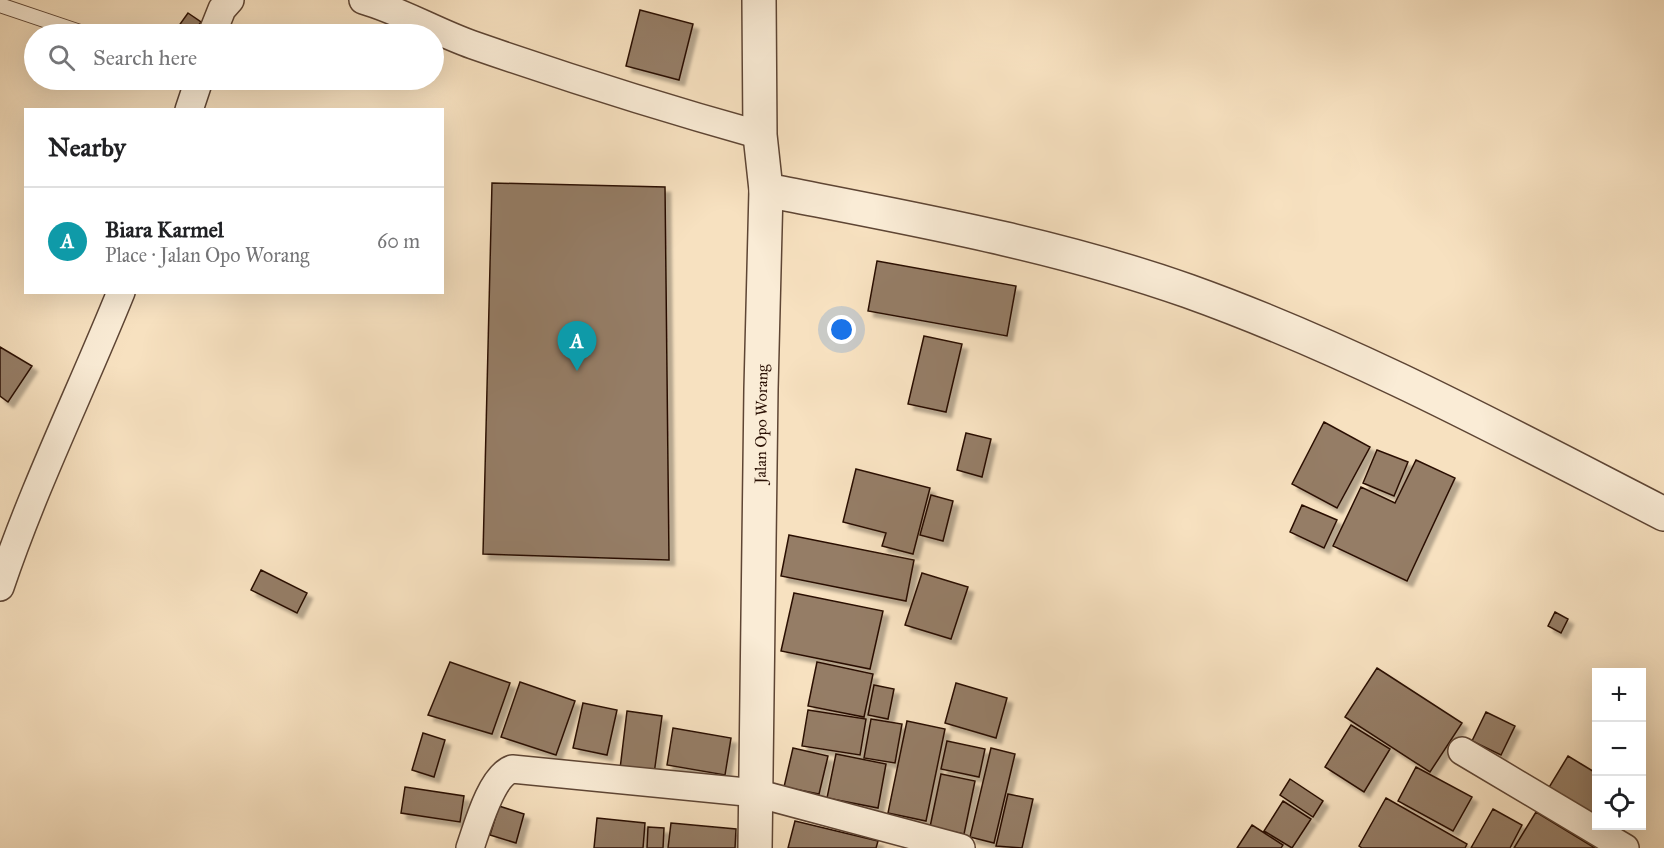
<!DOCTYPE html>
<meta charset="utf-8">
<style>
body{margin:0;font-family:"IM FELL Great Primer",serif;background:#f6f6f6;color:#202124}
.controls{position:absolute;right:18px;bottom:18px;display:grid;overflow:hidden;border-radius:0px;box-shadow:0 6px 24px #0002}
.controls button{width:54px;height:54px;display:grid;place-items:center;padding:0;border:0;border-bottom:2px solid #e0e0e0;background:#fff;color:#202124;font:30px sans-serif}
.you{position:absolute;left:842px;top:330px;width:21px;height:21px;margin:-15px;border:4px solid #fff;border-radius:50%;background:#1a73e8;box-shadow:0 0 0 9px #1a73e833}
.badge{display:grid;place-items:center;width:39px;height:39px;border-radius:50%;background:#8f2418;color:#fff;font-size:20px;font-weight:700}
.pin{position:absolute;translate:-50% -50px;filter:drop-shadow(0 2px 3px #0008)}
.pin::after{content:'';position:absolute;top:32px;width:21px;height:18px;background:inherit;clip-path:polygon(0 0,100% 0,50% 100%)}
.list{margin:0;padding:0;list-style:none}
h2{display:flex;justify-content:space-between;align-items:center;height:78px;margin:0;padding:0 24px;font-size:26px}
h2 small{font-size:20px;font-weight:400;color:#757577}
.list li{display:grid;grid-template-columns:39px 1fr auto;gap:18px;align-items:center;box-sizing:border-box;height:108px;padding:0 24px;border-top:2px solid #e0e0e0}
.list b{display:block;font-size:22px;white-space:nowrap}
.list p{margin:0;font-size:20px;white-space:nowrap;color:#757577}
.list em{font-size:20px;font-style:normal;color:#757577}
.icon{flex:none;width:33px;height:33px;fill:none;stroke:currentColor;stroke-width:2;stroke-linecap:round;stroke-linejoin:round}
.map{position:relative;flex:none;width:1664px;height:848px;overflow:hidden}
.search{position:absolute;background:#fff;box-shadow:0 6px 24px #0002;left:24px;top:24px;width:420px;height:66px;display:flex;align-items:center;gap:15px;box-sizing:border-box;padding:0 21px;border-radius:33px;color:#757577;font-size:22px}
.panel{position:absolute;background:#fff;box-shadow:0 6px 24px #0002;left:24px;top:108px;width:420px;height:186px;border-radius:0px}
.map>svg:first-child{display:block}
.building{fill:#957d66;stroke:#2b1105;stroke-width:1.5;filter:url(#shadow)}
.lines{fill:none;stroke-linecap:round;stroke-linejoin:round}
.service-casing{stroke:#5e4534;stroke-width:16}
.minor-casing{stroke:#5e4534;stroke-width:30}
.tertiary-casing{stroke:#5e4534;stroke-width:36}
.service{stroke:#faecd6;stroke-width:14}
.minor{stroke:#faecd6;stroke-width:27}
.tertiary{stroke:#faecd6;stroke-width:33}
.labels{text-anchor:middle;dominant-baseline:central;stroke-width:5;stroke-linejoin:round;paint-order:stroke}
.street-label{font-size:16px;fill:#2b1105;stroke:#faecd6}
</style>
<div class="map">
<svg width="1664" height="848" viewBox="0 0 1664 848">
<defs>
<filter id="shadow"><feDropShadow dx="5.5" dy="5.5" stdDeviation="1.5" flood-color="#0004"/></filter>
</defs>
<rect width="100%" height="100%" fill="#f7e1c0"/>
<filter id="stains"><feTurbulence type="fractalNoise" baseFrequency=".00333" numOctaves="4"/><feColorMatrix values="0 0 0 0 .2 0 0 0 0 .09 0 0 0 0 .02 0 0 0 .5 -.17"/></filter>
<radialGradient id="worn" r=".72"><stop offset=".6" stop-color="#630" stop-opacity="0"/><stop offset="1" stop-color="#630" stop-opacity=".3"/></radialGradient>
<path class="building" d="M640 10 693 24 679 80 626 66Z
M188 13 201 22 192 34H173Z
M492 183 665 187 669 560 483 554Z
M877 261 1016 286 1007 336 868 311Z
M924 336 962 344 946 412 908 404Z
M0 347 32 366 8 402 0 396Z
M1324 422 1370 447 1337 508 1292 484Z
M966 433 991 439 982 477 957 470Z
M1377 450 1408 462 1394 496 1363 483Z
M1416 460 1455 478 1407 581 1333 546 1361 487 1395 503Z
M856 469 930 488 913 554 882 546 886 533 843 522Z
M931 495 953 501 943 541 920 535Z
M1302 505 1337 520 1324 548 1290 532Z
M789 535 914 560 906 601 781 576Z
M261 570 307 593 297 613 251 590Z
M922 573 968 587 951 639 905 625Z
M794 593 883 611 870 669 781 651Z
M1555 612 1568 619 1561 633 1548 626Z
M450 662 510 683 492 734 428 715Z
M817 662 873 674 864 717 808 706Z
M1377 668 1462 723 1430 772 1345 717Z
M520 682 575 701 556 755 501 737Z
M956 683 1007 698 996 738 945 723Z
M874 685 894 689 888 719 868 715Z
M583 703 617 710 607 755 573 748Z
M808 710 866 719 860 755 802 746Z
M627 711 662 716 654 774 620 769Z
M1486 712 1515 726 1501 755 1472 741Z
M871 719 902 724 895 763 864 758Z
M907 721 945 729 926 821 888 813Z
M1351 725 1390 749 1364 792 1325 767Z
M673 728 731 738 725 775 667 765Z
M423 733 445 740 434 777 412 770Z
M947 741 985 749 979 777 941 769Z
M793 748 828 756 819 794 784 787Z
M991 748 1015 754 994 843 970 837Z
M836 754 886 764 878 808 827 798Z
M1568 756 1596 773V818L1548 789Z
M1416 767 1472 797 1453 831 1398 801Z
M941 774 975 781 964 834 930 827Z
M1290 779 1323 801 1313 817 1280 795Z
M405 787 464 796 460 822 401 813Z
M1008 794 1033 799 1022 848 996 846Z
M1386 798 1467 844 1465 848H1362L1359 846Z
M1283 801 1311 819 1292 848 1264 831Z
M499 806 524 814 516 843 490 835Z
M1493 809 1522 825 1510 848H1471Z
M1536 812 1595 848H1514Z
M597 818 645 823 643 848H594Z
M795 821 878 841 876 848H788Z
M671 823 736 829 735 848H668Z
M1252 825 1283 845 1281 848H1237Z
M648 827 664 828 663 848H647Z"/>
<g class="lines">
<defs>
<path id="service" d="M0 5 86 34"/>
<path id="minor" d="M363 0C401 11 436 32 473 45 568 78 663 108 760 135
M212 34 222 9 230 0
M189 110 199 80
M0 587C34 486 81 391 121 292
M1462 751 1625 848
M470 848C477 828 491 776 512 769L756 793 961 848"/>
<g id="tertiary">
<path d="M766 190C908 218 1052 243 1188 291 1353 350 1508 434 1664 514"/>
<path id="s1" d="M755 848 761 389 766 190 760 135 759 0"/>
</g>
</defs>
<use href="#service" class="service-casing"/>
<use href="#minor" class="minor-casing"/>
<use href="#tertiary" class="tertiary-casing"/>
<use href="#service" class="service"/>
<use href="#minor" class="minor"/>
<use href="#tertiary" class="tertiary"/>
</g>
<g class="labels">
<g class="street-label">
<text stroke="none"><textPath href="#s1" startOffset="424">Jalan Opo Worang</textPath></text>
</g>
</g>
<rect width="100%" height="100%" filter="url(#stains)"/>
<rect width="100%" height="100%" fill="url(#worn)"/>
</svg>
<div class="controls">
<button>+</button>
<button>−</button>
<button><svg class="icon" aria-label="locate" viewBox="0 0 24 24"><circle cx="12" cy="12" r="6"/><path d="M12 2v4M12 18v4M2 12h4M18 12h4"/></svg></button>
</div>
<div class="you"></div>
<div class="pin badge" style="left:577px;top:371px;background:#0f9aa8">A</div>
<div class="search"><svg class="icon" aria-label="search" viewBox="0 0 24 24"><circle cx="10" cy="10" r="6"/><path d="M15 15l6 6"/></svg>Search here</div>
<section class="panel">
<h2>Nearby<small></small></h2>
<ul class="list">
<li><span class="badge" style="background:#0f9aa8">A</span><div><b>Biara Karmel</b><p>Place · Jalan Opo Worang</p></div><em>60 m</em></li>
</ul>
</section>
</div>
